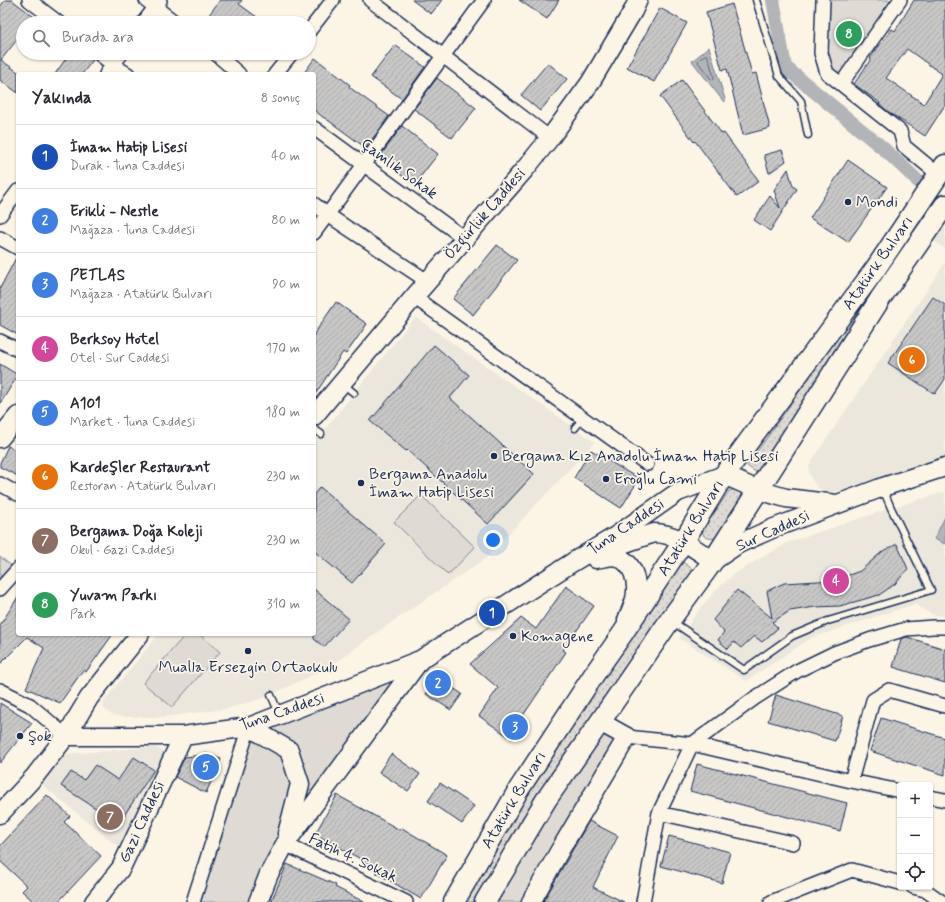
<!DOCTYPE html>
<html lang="tr">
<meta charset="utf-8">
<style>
body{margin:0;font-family:Mynerve,sans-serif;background:#f7f7f7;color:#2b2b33}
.controls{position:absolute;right:12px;bottom:12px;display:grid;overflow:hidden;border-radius:4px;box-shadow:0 1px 3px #0004}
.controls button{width:36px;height:36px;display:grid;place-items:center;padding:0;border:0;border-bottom:1px solid #e1e1e2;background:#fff;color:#2b2b33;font:20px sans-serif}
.you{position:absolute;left:493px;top:540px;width:14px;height:14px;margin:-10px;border:3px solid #fff;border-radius:50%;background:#1a73e8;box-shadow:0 0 0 6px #1a73e833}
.badge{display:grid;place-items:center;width:26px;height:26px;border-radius:50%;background:#1a73e8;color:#fff;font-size:13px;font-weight:700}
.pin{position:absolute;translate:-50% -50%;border:2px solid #fff;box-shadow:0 1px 4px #0006}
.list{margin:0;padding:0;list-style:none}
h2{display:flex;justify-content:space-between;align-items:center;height:52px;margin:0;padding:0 16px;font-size:17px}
h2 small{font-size:13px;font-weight:400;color:#7c7c81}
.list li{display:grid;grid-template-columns:26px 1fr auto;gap:12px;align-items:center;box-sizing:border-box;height:64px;padding:0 16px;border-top:1px solid #e1e1e2}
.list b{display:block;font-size:15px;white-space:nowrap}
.list p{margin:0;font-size:13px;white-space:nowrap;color:#7c7c81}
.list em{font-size:13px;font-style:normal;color:#7c7c81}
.icon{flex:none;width:22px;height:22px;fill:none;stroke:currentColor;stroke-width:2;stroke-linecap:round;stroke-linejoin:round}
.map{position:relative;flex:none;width:945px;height:902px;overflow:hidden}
.search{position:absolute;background:#fff;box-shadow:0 1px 3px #0004;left:16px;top:16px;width:300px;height:44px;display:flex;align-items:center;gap:10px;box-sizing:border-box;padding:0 14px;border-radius:22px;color:#7c7c81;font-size:15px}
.panel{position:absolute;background:#fff;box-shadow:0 1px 3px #0004;left:16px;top:72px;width:300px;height:564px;border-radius:4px}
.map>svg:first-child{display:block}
.built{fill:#ece7dc}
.grass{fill:url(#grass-dots);stroke:#7d8599}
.park{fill:#dfdbd4;stroke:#7d8599}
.water{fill:#b2b4b8;stroke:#767f94}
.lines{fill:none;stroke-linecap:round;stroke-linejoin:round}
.shore{stroke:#576482;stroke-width:1}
.canal{stroke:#b2b4b8;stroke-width:14}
.building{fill:url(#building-hatch);stroke:#1b2f5e;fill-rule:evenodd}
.lane-casing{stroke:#1b2f5e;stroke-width:9}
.street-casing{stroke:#1b2f5e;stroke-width:16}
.secondary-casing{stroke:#1b2f5e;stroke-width:21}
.primary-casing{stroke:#1b2f5e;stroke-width:23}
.lane{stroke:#fcf5e5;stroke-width:6}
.street{stroke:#fcf5e5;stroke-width:13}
.secondary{stroke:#fcf5e5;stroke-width:18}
.primary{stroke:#fcf5e5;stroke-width:20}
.poi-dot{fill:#1b2f5e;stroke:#fcf5e5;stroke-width:1.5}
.labels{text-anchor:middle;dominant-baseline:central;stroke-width:3.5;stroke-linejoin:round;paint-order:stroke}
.street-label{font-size:16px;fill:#1b2f5e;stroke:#fcf5e5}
.poi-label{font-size:16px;fill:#1b2f5e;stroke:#fcf5e5;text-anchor:start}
</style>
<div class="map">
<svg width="945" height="902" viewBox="0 0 945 902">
<defs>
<pattern id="grass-dots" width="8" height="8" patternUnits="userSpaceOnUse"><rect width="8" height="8" fill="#dfdbd4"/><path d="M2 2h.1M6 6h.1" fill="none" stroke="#bfbcb8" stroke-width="1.8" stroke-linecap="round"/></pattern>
<pattern id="building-hatch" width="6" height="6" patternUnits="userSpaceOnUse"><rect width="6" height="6" fill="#c8c7c6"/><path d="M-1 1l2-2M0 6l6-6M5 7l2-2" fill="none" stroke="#ababac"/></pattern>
</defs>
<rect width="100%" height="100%" fill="#fcf5e5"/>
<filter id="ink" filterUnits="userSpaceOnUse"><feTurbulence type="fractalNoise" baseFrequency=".025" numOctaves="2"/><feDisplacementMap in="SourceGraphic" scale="8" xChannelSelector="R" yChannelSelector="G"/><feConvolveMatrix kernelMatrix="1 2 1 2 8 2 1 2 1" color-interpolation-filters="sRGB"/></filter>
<g filter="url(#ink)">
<path class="built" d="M945 223V249L934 241Z
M945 263V457L840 491 832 492 824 491 817 487 812 480 809 473V465Z
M415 317 595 442 486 558 382 629 329 667 271 695 260 699 226 709 163 717H122L110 714 104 709 103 702 159 634H314V443Z
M945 492V616L933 615 915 604 811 638 746 681 679 638 701 607 718 588 734 574 759 559 789 542 891 508Z
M155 747 169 754 122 850 41 784 66 754Z"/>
<path class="grass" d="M876 283 883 287 760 475 747 466Z
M730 490H736L743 494 744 502 717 539 708 538 704 536 702 531Z
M681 561 694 570 551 774 473 902H464L528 795Z"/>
<path class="park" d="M823 0H900L841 84 827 73Z
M421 495 475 547 448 575 394 522Z
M0 557 17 570 0 589Z
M186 634H199L220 652 172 707 143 683Z
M420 660 285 844 258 902H193L249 727Z
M600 722 627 737 531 902H485Z"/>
<path class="water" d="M709 47 725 99V102L723 101 692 61Z
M945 517V544L934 539Z"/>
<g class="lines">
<path class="shore" d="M705 55H707L708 57 714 77 713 80 711 79 698 62 699 60Z"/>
<path class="canal" d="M773 0 785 67 885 150 919 182"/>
</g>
<path class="building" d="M5 0H12L42 23H23V32L1 60 18 72V93L0 80V7Z
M220 0H242L239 4 265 23H203Z
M412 0H442L431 14Z
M519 0H559L547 19Z
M914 0H945V105L925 136 890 113 879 104 880 103 854 84 871 59 870 58 892 29 895 31ZM907 49 942 74 924 104 886 78Z
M732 4 752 74 756 73 770 128 743 135 727 69 722 70 706 12Z
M660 8 687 23 654 82 627 67Z
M395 45 425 67 402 99 371 77Z
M70 53H83L93 60 82 74H55Z
M315 58 350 85 349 87 389 116 366 148 325 118H324L314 110V74H303Z
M548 63 567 79 540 111 521 95Z
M437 78 476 108 452 138 414 109Z
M682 80 722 134 724 133 759 181 737 197 695 141 694 142 660 96Z
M402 126 438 154 414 185 379 158Z
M782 150 786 161 769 173 764 155Z
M848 160 887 187 848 242 810 218Z
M788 169 793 186 797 189 770 231 754 220 770 196 780 208 774 190Z
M497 245 517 260 473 315 453 299Z
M17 256H18V335L0 325V288Z
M933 297 945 305V379L935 394 888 363Z
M336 302 367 324 346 354 343 352 314 396V334Z
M434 345 469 375 450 398 534 474 488 524 407 450 406 451 370 421Z
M0 364 18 375 0 404Z
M8 446 18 451V476L0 467V463Z
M591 450 639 479 621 508 574 478Z
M320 487 386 544 352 583 314 551V494Z
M897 544 908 569 895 584 879 595 840 606 815 607 790 611 772 622 778 628 762 642 754 636 741 648 734 642 728 649 718 640 724 632 713 620 737 590 772 618 767 591 784 583 835 580 860 571 883 551Z
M566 586 594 606 563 650 566 652 520 720 524 722 512 739 479 716 498 688 470 664 521 618 536 629Z
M314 589 349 619 324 647 314 639Z
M18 597V634H113L86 672 83 670 60 703 26 688 44 648 27 637 0 664V625Z
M907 637 945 649V683L893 667 901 639Z
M437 677 462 694 451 710 426 694Z
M776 695 843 716 835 741 768 721Z
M0 703 32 723 0 763Z
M881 718 945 738V775L870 751Z
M204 753 221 759 206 793 175 777 185 757 202 755Z
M391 754 420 774 408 791 379 772Z
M134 757 154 770 119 823 61 786 71 772 84 780 95 765 118 780Z
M697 764 847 803 840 831 690 791Z
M440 783 474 806 462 824 428 801Z
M47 795 70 816 64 822 101 856 58 902H34L22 891 27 886 0 861V846Z
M337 795 400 830 402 828 447 855 421 899 375 872 377 868 315 834Z
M589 821 618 836 593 887 624 902H543Z
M669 836 730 852 722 883 661 866Z
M287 864 336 885 335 887 364 902H271Z"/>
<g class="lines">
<defs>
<path id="lane" d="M756 0 779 76 801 101 808 135
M343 384 354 393
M575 428 583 418
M314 429 321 434
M673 622 744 670 792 636 828 621 931 590 891 508 883 489
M271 695 279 713"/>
<path id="street" d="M29 0 59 23
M146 0 176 23
M370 0 550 138
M823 0 821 53 827 73 841 84 900 131 904 146 939 175
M143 23 160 1
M309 31 333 0
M98 53 113 65 128 74
M215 53 239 74
M106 74 122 53
M275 74 292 53
M841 84 900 0
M314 128 464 238
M314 204 328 215 427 281
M0 215 18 191
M314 233 484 0
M0 238 18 248
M414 297 647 464
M0 341 18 350
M0 484 18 494
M0 589 18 569
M0 690 30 705 66 736
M627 737 692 744 851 781 900 791
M851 781 873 700 889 690 945 706
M930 797 945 800
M659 813 793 843
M285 844 406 902
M913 887 925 890 942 902
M193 902 249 727
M643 902 659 813 692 744 755 698 797 671 834 653 869 640 906 629 933 627H945
M771 902 852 870 900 883"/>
<path id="secondary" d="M314 416 414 297 525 169 550 138 590 83 633 11 638 0
M0 438 18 416
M608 549 654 533C676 533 695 549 713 561L738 544 774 528 883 487 945 467
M596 559C602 558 612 555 617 557 635 563 638 584 635 599 633 606 630 613 627 620
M249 727 289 750 300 784 287 834
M66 736H183L249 727 420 660 573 562 614 537 678 492 724 475 758 490 786 498 836 504
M0 814 35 776 66 736 89 698 140 634
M94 902 121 868 183 736
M258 902 269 874 285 844 420 660
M531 902 560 850 627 737 600 722"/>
<path id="primary" d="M454 902 519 789 595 673 623 633 683 542 724 475 876 268 945 165
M485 902 546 800 600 722 670 620 713 561 880 299 945 205"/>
</defs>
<use href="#lane" class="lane-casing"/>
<use href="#street" class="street-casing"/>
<use href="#secondary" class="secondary-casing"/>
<use href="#primary" class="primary-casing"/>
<use href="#lane" class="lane"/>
<use href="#street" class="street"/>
<use href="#secondary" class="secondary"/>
<use href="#primary" class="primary"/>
</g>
</g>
<g class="poi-dot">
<circle cx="848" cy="202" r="4"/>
<circle cx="494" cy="456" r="4"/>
<circle cx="606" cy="479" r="4"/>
<circle cx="361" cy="483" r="4"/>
<circle cx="513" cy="636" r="4"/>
<circle cx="248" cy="651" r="4"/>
<circle cx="20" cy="736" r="4"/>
</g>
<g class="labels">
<g class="street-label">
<text transform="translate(399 169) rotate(36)">Çamlık Sokak</text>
<text transform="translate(485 214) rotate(-49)">Özgürlük Caddesi</text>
<text transform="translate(878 263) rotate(-55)">Atatürk Bulvarı</text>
<text transform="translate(626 527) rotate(-34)">Tuna Caddesi</text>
<text transform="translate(691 528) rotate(-58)">Atatürk Bulvarı</text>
<text transform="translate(773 531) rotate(-24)">Sur Caddesi</text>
<text transform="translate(282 712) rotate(-19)">Tuna Caddesi</text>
<text transform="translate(514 800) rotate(-59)">Atatürk Bulvarı</text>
<text transform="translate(142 822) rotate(-65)">Gazi Caddesi</text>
<text transform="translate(353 858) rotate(25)">Fatih 4. Sokak</text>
</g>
<g class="poi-label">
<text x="856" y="202">Mondi</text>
<text x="502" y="456">Bergama Kız Anadolu İmam Hatip Lisesi</text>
<text x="369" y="474">Bergama Anadolu<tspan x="369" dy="18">İmam Hatip Lisesi</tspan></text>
<text x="614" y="479">Eroğlu Cami</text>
<text x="521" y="636">Komagene</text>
<text x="248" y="667" text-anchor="middle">Mualla Ersezgin Ortaokulu</text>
<text x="28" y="736">Şok</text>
</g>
</g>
</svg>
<div class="controls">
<button>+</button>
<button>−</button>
<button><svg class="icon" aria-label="locate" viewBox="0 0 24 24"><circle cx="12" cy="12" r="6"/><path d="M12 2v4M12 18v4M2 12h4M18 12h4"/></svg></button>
</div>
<div class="you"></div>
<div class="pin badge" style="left:492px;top:613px;background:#1a4fb4">1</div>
<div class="pin badge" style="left:438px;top:683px;background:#3f7fe0">2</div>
<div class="pin badge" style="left:515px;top:727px;background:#3f7fe0">3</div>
<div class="pin badge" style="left:836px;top:581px;background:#d1479c">4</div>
<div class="pin badge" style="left:206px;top:767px;background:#3f7fe0">5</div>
<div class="pin badge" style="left:912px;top:360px;background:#e8710a">6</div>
<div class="pin badge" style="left:110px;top:817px;background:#8d6e63">7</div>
<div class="pin badge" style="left:849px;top:34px;background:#2e9e5b">8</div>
<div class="search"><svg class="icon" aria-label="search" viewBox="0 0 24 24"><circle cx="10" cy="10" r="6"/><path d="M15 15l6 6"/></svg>Burada ara</div>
<section class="panel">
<h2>Yakında<small>8 sonuç</small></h2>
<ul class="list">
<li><span class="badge" style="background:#1a4fb4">1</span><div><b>İmam Hatip Lisesi</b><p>Durak · Tuna Caddesi</p></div><em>40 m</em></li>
<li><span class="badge" style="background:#3f7fe0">2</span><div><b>Erikli - Nestle</b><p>Mağaza · Tuna Caddesi</p></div><em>80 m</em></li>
<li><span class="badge" style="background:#3f7fe0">3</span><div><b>PETLAS</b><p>Mağaza · Atatürk Bulvarı</p></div><em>90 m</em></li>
<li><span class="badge" style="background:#d1479c">4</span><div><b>Berksoy Hotel</b><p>Otel · Sur Caddesi</p></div><em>170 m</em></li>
<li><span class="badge" style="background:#3f7fe0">5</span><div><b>A101</b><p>Market · Tuna Caddesi</p></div><em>180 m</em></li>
<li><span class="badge" style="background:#e8710a">6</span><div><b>Kardeşler Restaurant</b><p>Restoran · Atatürk Bulvarı</p></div><em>230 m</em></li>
<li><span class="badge" style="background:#8d6e63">7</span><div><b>Bergama Doğa Koleji</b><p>Okul · Gazi Caddesi</p></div><em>230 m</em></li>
<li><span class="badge" style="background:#2e9e5b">8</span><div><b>Yuvam Parkı</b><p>Park</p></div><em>310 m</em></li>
</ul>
</section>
</div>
